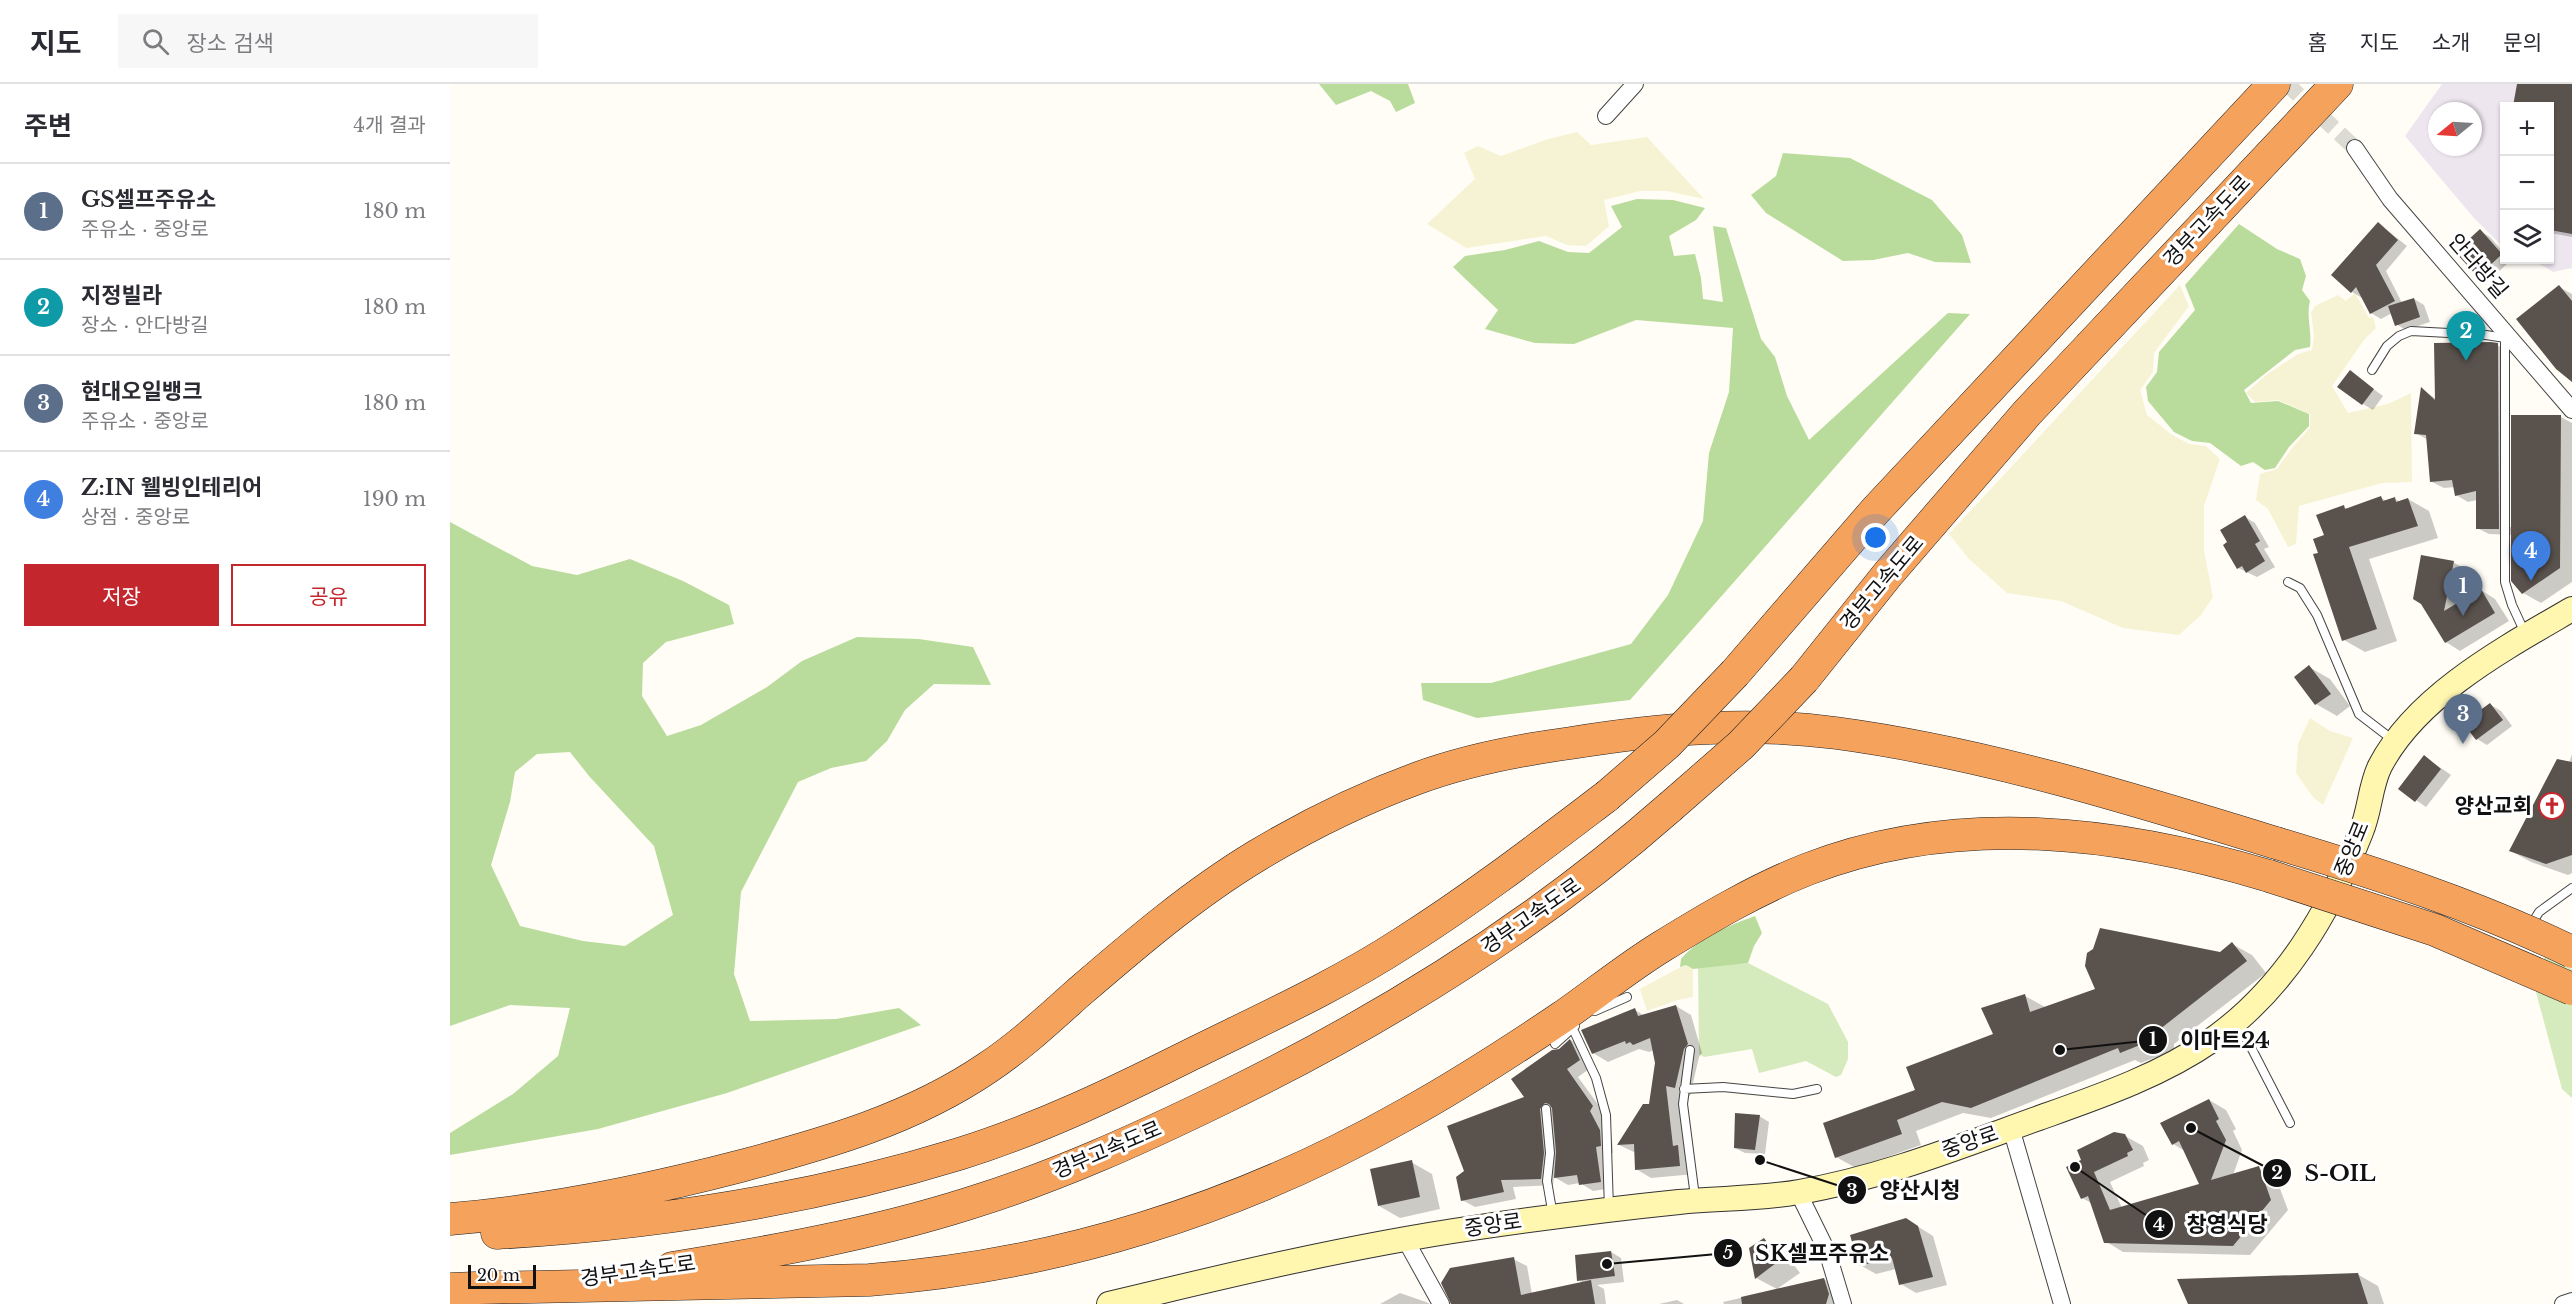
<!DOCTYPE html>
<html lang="ko">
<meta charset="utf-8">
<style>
body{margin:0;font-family:"Libre Baskerville","Noto Sans KR",serif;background:#f7f7f7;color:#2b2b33}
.controls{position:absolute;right:18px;top:18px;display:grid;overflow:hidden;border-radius:0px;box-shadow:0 2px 4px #0004}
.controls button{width:54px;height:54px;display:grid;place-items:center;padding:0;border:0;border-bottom:2px solid #e1e1e2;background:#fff;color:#2b2b33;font:30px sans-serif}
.compass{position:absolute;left:1978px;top:18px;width:54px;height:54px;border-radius:50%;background:#fff;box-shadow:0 2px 4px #0004;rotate:252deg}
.scale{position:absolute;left:18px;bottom:15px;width:68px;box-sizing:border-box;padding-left:6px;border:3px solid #111;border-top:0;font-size:16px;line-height:21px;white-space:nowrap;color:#111;-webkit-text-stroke:4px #fff;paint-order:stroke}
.you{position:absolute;left:1426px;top:454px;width:21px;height:21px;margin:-15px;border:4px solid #fff;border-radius:50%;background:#1a73e8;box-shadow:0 0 0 9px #1a73e833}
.badge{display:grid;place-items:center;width:39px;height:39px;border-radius:50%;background:#c4262e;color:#fff;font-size:20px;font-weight:700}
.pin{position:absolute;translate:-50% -50px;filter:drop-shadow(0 2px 3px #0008)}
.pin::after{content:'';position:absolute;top:32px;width:21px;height:18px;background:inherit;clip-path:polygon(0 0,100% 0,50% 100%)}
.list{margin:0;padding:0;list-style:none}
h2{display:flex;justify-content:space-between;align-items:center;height:78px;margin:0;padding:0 24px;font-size:26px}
h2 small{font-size:20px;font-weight:400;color:#7c7c81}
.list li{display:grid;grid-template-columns:39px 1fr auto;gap:18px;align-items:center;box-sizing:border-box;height:96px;padding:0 24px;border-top:2px solid #e1e1e2}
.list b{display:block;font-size:22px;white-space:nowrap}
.list p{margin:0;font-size:20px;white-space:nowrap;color:#7c7c81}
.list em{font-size:20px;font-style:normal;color:#7c7c81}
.actions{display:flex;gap:12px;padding:18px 24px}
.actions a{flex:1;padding:14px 0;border:2px solid #c4262e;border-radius:0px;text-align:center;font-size:21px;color:#c4262e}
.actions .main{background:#c4262e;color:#fff}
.icon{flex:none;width:33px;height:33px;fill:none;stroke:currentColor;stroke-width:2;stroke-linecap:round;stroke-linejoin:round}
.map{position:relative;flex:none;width:2122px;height:1220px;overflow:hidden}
header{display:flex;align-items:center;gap:36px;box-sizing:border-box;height:84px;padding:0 30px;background:#fff;border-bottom:2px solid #e1e1e2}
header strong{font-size:28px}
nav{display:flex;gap:33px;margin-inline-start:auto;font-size:21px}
.search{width:420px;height:54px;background:#f7f7f7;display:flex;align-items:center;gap:15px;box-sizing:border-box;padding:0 21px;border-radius:0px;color:#7c7c81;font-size:22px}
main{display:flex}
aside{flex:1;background:#fff}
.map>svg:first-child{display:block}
.industrial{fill:#eee6ef;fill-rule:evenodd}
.farmland{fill:#f6f3d4}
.green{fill:#d5ebbd}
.forest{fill:#b9dc9c;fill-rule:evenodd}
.shadow{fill:#0003}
.building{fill:#5a524d}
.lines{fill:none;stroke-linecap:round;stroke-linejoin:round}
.minor-tunnel{stroke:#dbdad3;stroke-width:16;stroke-dasharray:16 8;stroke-linecap:butt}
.service-casing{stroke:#444;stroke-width:10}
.minor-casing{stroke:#444;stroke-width:18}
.secondary-casing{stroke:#333;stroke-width:26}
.motorway-casing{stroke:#222;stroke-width:33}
.service{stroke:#fff;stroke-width:8}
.minor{stroke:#fff;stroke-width:16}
.secondary{stroke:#fff6b0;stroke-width:24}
.motorway{stroke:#f5a25d;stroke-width:32}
.motorway-bridge-casing{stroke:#222;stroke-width:33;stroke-linecap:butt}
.motorway-bridge{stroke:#f5a25d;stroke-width:32}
.labels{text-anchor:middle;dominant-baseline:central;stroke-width:6;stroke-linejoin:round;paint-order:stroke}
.street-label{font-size:21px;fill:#111;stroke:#fff}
.poi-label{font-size:21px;font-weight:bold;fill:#111;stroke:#fff;text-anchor:end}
.leader{fill:none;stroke:#111;stroke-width:2}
.callout-dot{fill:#111;stroke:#fff;stroke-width:2}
.mark-label{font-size:18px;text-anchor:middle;font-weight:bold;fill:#fff}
.callout-label{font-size:22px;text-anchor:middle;font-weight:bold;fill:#111;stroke:#fff;stroke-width:6;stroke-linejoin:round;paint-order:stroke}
</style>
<header>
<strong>지도</strong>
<div class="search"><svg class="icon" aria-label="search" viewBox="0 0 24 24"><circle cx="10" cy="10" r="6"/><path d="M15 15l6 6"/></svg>장소 검색</div>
<nav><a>홈</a><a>지도</a><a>소개</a><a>문의</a></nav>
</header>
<main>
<aside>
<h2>주변<small>4개 결과</small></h2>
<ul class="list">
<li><span class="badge" style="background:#5c6f8a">1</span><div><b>GS셀프주유소</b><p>주유소 · 중앙로</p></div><em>180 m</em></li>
<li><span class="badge" style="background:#0f9aa8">2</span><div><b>지정빌라</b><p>장소 · 안다방길</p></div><em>180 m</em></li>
<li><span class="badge" style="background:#5c6f8a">3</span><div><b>현대오일뱅크</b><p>주유소 · 중앙로</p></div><em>180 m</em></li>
<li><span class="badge" style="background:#3f7fe0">4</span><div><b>Z:IN 웰빙인테리어</b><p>상점 · 중앙로</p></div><em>190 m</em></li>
</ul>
<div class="actions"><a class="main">저장</a><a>공유</a></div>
</aside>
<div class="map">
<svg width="2122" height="1220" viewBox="0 0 2122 1220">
<rect width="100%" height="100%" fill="#fffdf5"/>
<path class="industrial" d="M1992 0H2122V184L2103 188 2083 176H2100V22H2054V161L2049 159 2023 133 1955 52ZM1987 27H2023V63H1987Z"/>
<path class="farmland" d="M1127 48 1141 61 1197 53 1254 115 1217 107H1190L1154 116 1159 142 1136 162 1117 161 1096 152 1016 164 977 140 1025 95 1014 69 1028 62 1051 72 1095 56Z
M1730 201 1739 222 1704 269 1703 288 1690 306 1697 331 1721 350 1739 360 1756 362 1770 375 1754 422V467L1763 513 1751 531 1729 551 1673 544 1611 517 1557 509 1519 475 1499 450Z
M1905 209 1919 234 1923 233 1926 244 1914 256 1882 302 1898 329 1938 320 1961 309 1962 398 1932 399 1849 422 1846 460 1838 463 1818 425 1806 416 1810 390 1827 385 1842 364 1860 344V330L1828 316 1805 318 1796 309 1816 291 1848 270 1862 266 1864 252 1861 229 1865 222 1888 211 1896 217Z
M1860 634 1880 647 1903 654 1873 721 1863 713 1846 689 1848 660Z
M1236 880 1243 885V913L1228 916 1197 927 1190 905Z"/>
<path class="green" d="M2095 871 2122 885V1014L2112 1005 2086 908Z
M1298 879 1378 920 1398 958V975L1391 991 1386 993 1356 977 1309 989 1302 965 1254 973 1249 970 1248 882Z"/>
<path class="forest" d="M869 0H958L965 19 946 28 940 17 921 7 886 21Z
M1333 69 1400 74 1482 116 1512 151 1521 179 1485 178 1458 169 1423 176 1393 177 1316 129 1301 111 1326 92Z
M1187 115 1223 116 1255 124 1246 136 1219 152 1224 172 1245 170 1251 194 1253 215 1273 218 1263 142 1276 144 1311 255 1325 273 1337 312 1359 356 1498 229 1520 230 1180 616 1027 634 973 616 971 599H1041L1181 560 1218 511 1253 437 1259 369 1279 308 1283 244 1186 236 1124 260 1085 259 1035 245 1048 226 1003 183 1015 172 1055 166 1089 157 1118 168 1139 169 1172 143 1161 122Z
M1789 140 1827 165 1850 175 1856 192 1852 206 1860 217C1856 232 1862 247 1860 263L1845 266 1794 306 1801 319 1828 317 1859 330V342L1839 363 1825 384 1815 386 1803 378 1791 382 1760 359 1742 357 1724 348 1698 317 1696 303 1707 288 1709 268 1745 226 1735 201Z
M0 438 82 482 127 491 180 475 233 497 279 521 284 540 216 558 193 579 192 612 217 652 251 641 317 603 352 577 407 553 469 555 523 563 541 601 484 600 455 626 437 657 416 677 381 684 348 698 291 808 284 890 300 937 386 935 449 924 471 941 277 1009 148 1045 0 1071V1049L63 1010 108 972 120 924 60 921 0 942ZM120 668 139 692 204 762 223 831 175 862 133 857 70 842 41 781 60 718 65 688 87 670Z
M1305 832 1312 849 1304 862 1298 879 1243 885 1236 881 1230 883 1231 875C1250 853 1278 842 1305 832Z"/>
<path class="shadow" d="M2069 0H2122V153L2100 149V22H2065Z
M2054 83V110L2050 107Z
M1929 140 1957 162 1936 187 1952 219 1964 215 1974 221 1980 238 1956 246 1946 240 1942 229 1931 235 1921 229 1912 214 1902 208Z
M2030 147 2040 153 2054 169V176H2061L2039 197 2029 191Z
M2109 203 2122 210V296Z
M2047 261 2059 268 2060 443H2063L2111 333 2122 339V498L2091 519 2073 509 2063 451 2039 450 2027 444V416L2018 418 2006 411 2005 403 1994 404 1982 398 1978 356 1966 349 1972 305 1986 315Z
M1900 288 1933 312 1923 326 1913 320Z
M1931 414 1937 417 1945 415 1950 418 1958 415 1979 427 1988 454 1919 475 1947 557 1915 568 1894 556 1870 470 1876 452 1893 423 1898 425Z
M1795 433 1805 439 1819 463 1814 465 1825 483 1807 493 1788 484Z
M2003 478 2018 487 2012 518 2031 506 2045 515 2059 537 2010 567 1996 558 1972 519Z
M1859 583 1880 595 1900 622 1887 632 1866 620Z
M2041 621 2051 627 2062 642 2037 661 2027 655Z
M2122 670V789L2118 791 2081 778 2061 767 2119 679Z
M1975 673 2001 691 1976 723 1950 705Z
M1782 860 1802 871 1816 889 1724 960V966L1691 979 1685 976 1541 1034 1513 1029 1466 1047 1471 1061 1406 1084 1386 1073 1467 1007 1545 951 1575 912 1595 923 1770 870Z
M1226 922 1241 931 1252 969 1249 973 1240 1012 1230 1010 1237 1068 1245 1090 1201 1094 1186 1085V1069L1169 1061 1201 1021 1206 979 1204 966 1199 968 1189 965 1158 978 1143 969 1185 926 1195 932Z
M1121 956 1133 964 1142 983 1128 993 1155 1030 1152 1035 1162 1055 1163 1069H1158L1163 1104 1143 1107 1130 1099 1118 1101 1104 1093 1103 1101 1063 1103 1066 1115 1025 1123 1012 1116 1015 1088 1076 1014 1109 967Z
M1759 1016 1776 1026 1786 1045 1783 1047 1792 1066 1783 1091 1808 1084 1826 1094 1838 1126 1800 1171 1673 1168 1655 1157 1643 1120 1632 1114 1634 1076 1675 1052 1693 1062 1699 1076 1693 1079 1694 1082 1660 1098 1672 1124 1751 1101 1735 1067 1723 1060Z
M1309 1032 1319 1038 1315 1070 1295 1069 1285 1064Z
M961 1078 982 1090 990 1125 950 1134 929 1122Z
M1456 1135 1483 1152 1497 1201 1466 1209 1451 1200 1446 1185 1426 1190 1410 1181Z
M1314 1156 1334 1168 1350 1189 1327 1205 1306 1194Z
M1161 1168 1171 1174 1174 1198 1147 1201 1154 1205 1156 1220H1003L1063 1175 1077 1182 1082 1210 1134 1199 1128 1196Z
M1907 1190 1928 1202 1934 1220H1739Z
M1374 1195 1384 1201 1388 1220H1274L1273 1218Z
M950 1209 976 1218 980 1220H930Z
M1227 1216 1234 1220H1209Z"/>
<path class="building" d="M2067 0H2122V150L2100 146V22H2063Z
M1928 138 1948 156 1926 181 1945 217 1920 230 1906 203 1901 209 1881 191Z
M2030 145 2052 170 2028 193 2005 168Z
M2109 201 2122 217V298L2106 285 2066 235Z
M1964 214 1970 233 1945 242 1938 222Z
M2041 258 2048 259 2049 445H2026V407L2005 412 2002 396 1980 398 1976 351 1964 350 1971 303 1985 316 1984 259Z
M1900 286 1924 305 1912 321 1887 303Z
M2061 331H2111L2110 484 2072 510 2061 497Z
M1931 412 1933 417 1945 413 1946 418 1958 414 1968 442 1899 463 1927 545 1892 557 1863 470 1868 469 1863 455 1874 451 1866 431 1894 421 1895 425Z
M1795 431 1810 457 1805 460 1815 477 1796 489 1792 482 1787 485 1773 461 1777 458 1770 446Z
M1971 471 2004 477 1994 527 2031 505 2045 529 1995 559 1971 520 1963 515Z
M1859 581 1881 610 1865 621 1844 593Z
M2040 619 2053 636 2026 656 2013 639Z
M1974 671 1991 685 1965 718 1948 705Z
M2107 675 2122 678V771L2096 780 2059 767Z
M1650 844 1770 868 1782 858 1797 877 1705 949V955L1670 969 1668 964 1521 1024 1492 1018 1447 1036 1452 1050 1385 1074 1373 1039 1465 1006 1456 983 1543 950 1531 924 1575 910 1580 928 1645 905 1635 882 1637 869 1643 865Z
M1226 921 1238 960 1234 965 1225 1004 1216 1002 1223 1062 1228 1061 1230 1082 1185 1086 1184 1060 1167 1061 1193 1020H1199L1205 979 1200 954 1183 961 1180 958 1176 960 1175 957 1142 970 1131 946 1185 924 1188 932Z
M1120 955 1130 976 1117 985 1143 1022 1140 1027 1150 1046 1151 1062 1146 1063 1151 1098 1129 1101 1127 1091 1104 1094 1106 1068 1102 1024 1099 1020 1095 1019 1090 1025 1094 1069 1091 1095 1051 1096 1054 1108 1011 1117 1006 1093 1014 1087 997 1042 1074 1013 1061 995 1102 966 1109 965Z
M1759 1015 1769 1035 1766 1037 1776 1056 1761 1096 1809 1082 1821 1116 1783 1162 1654 1159 1638 1112 1631 1115 1616 1083 1631 1076 1627 1066 1664 1048 1675 1050 1683 1066 1677 1069 1678 1072 1644 1088 1660 1126 1749 1100 1729 1057 1722 1061 1710 1039Z
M1285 1029 1310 1031 1305 1066 1284 1064Z
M962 1076 970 1113 928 1122 920 1085Z
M1456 1134 1468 1142 1483 1193 1449 1201 1442 1174 1409 1182 1400 1151Z
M1314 1154 1330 1176 1305 1195 1299 1164Z
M1161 1167 1165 1192 1127 1197 1125 1171Z
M1064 1173 1071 1211 1141 1196 1145 1220H1001L991 1199 1000 1184Z
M1908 1189 1918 1220H1738L1727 1195Z
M1374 1194 1379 1210 1376 1220H1292L1291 1213Z"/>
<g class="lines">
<path class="minor-tunnel" d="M1837 0 1905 64"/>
<defs>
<path id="service" d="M2055 250V498L2062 521 2075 549
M1922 286 1937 262 1949 252 1961 247 2036 251 2055 254
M1838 498 1850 504 1867 531 1909 630 1943 656
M2081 841 2089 828 2122 804
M1145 927 1177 913
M1788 938 1840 1039
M1123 945 1146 994 1156 1031 1159 1125
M1105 960 1125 942
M1240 966 1233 1020 1245 1113
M1234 1005 1273 1003 1343 1010 1367 1005
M1096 1025 1100 1069 1097 1097 1103 1132"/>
<path id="minor" d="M1156 32 1185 0
M1905 64 1940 115 2122 326
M1561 1044 1612 1220
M1348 1108 1377 1167 1393 1220
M955 1155 991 1220
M2113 1220 2122 1217"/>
<path id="secondary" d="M659 1220C779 1191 900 1162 1023 1144 1091 1134 1160 1125 1229 1118 1269 1114 1310 1115 1349 1108 1431 1094 1511 1062 1589 1034 1648 1013 1710 992 1762 956 1834 905 1879 829 1911 748 1920 727 1920 702 1930 682 1967 611 2055 564 2122 525"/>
<path id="motorway" d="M1285 589 1425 427 1824 0
M1354 595 1438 490 1577 329 1887 0
M0 1135C98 1127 195 1107 291 1082 377 1059 462 1035 537 984 569 963 599 935 628 909 685 860 743 810 808 771 858 741 913 714 968 694 1017 676 1069 666 1121 659 1208 645 1298 637 1386 649 1535 669 1683 715 1826 759
M47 1149C204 1140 359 1116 509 1070 590 1045 668 1007 744 969 815 934 888 901 954 858 1025 813 1091 762 1157 712
M222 1184C321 1168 422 1150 517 1120 605 1093 689 1055 771 1015 932 937 1085 842 1220 723
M28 1204 419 1196C606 1182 788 1125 951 1033 1006 1003 1060 968 1112 933 1145 910 1177 884 1211 863 1258 834 1307 805 1358 785 1508 727 1669 747 1819 792
M0 1205 50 1203"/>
</defs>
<use href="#service" class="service-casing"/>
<use href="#minor" class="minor-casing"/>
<use href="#secondary" class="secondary-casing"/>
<use href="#motorway" class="motorway-casing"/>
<use href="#service" class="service"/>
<use href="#minor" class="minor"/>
<use href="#secondary" class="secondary"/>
<use href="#motorway" class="motorway"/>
<defs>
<path id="motorway-bridge" d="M1157 712 1217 660 1285 589
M1220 723 1291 661 1354 595
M1826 759C1926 789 2028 822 2122 868
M1819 792 1985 846 2122 905"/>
</defs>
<use href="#motorway-bridge" class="motorway-bridge-casing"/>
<use href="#motorway-bridge" class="motorway-bridge"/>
</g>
<defs>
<symbol id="church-ring" viewBox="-11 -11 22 22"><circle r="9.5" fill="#fff" stroke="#c4262e" stroke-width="1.5"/><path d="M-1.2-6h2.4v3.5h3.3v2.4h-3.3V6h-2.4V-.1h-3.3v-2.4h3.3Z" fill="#c4262e"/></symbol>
</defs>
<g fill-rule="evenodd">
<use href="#church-ring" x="2087" y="707" width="30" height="30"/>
</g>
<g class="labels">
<g class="street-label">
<text transform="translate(1757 137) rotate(-47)">경부고속도로</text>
<text transform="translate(2028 182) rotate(49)">안다방길</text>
<text transform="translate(1432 499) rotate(-50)">경부고속도로</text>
<text transform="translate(1902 765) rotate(-68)">중앙로</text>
<text transform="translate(1081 832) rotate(-35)">경부고속도로</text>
<text transform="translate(1520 1058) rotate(-19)">중앙로</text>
<text transform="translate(657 1066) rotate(-23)">경부고속도로</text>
<text transform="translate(1043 1141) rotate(-8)">중앙로</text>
<text transform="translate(188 1187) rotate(-8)">경부고속도로</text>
</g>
<g class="poi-label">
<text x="2082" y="722">양산교회</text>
</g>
</g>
<path class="leader" d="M1610 966L1703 956M1741 1044L1827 1089M1310 1076L1402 1106M1625 1083L1709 1140M1157 1180L1278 1169"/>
<g class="callout-dot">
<circle cx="1610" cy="966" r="6"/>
<circle cx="1741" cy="1044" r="6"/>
<circle cx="1310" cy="1076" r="6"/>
<circle cx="1625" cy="1083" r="6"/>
<circle cx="1157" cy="1180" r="6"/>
<circle cx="1703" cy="956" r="15"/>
<circle cx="1827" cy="1089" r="15"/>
<circle cx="1402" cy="1106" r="15"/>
<circle cx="1709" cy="1140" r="15"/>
<circle cx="1278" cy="1169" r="15"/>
</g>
<g class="mark-label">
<text x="1703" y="962">1</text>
<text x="1827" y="1095">2</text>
<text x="1402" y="1113">3</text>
<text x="1709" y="1147">4</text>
<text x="1278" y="1175">5</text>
</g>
<g class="callout-label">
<text x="1775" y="964">이마트24</text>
<text x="1890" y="1097">S-OIL</text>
<text x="1470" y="1114">양산시청</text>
<text x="1777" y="1148">창영식당</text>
<text x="1372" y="1177">SK셀프주유소</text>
</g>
</svg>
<div class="controls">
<button>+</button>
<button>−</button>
<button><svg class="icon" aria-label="layers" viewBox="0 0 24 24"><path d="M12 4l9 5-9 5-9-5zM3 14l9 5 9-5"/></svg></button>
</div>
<svg class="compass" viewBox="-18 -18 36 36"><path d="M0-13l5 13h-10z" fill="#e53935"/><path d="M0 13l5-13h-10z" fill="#7c7c81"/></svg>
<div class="scale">20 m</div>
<div class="you"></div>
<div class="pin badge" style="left:2013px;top:532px;background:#5c6f8a">1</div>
<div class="pin badge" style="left:2016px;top:277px;background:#0f9aa8">2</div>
<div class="pin badge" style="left:2013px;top:660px;background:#5c6f8a">3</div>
<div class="pin badge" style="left:2081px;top:497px;background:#3f7fe0">4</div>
</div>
</main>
